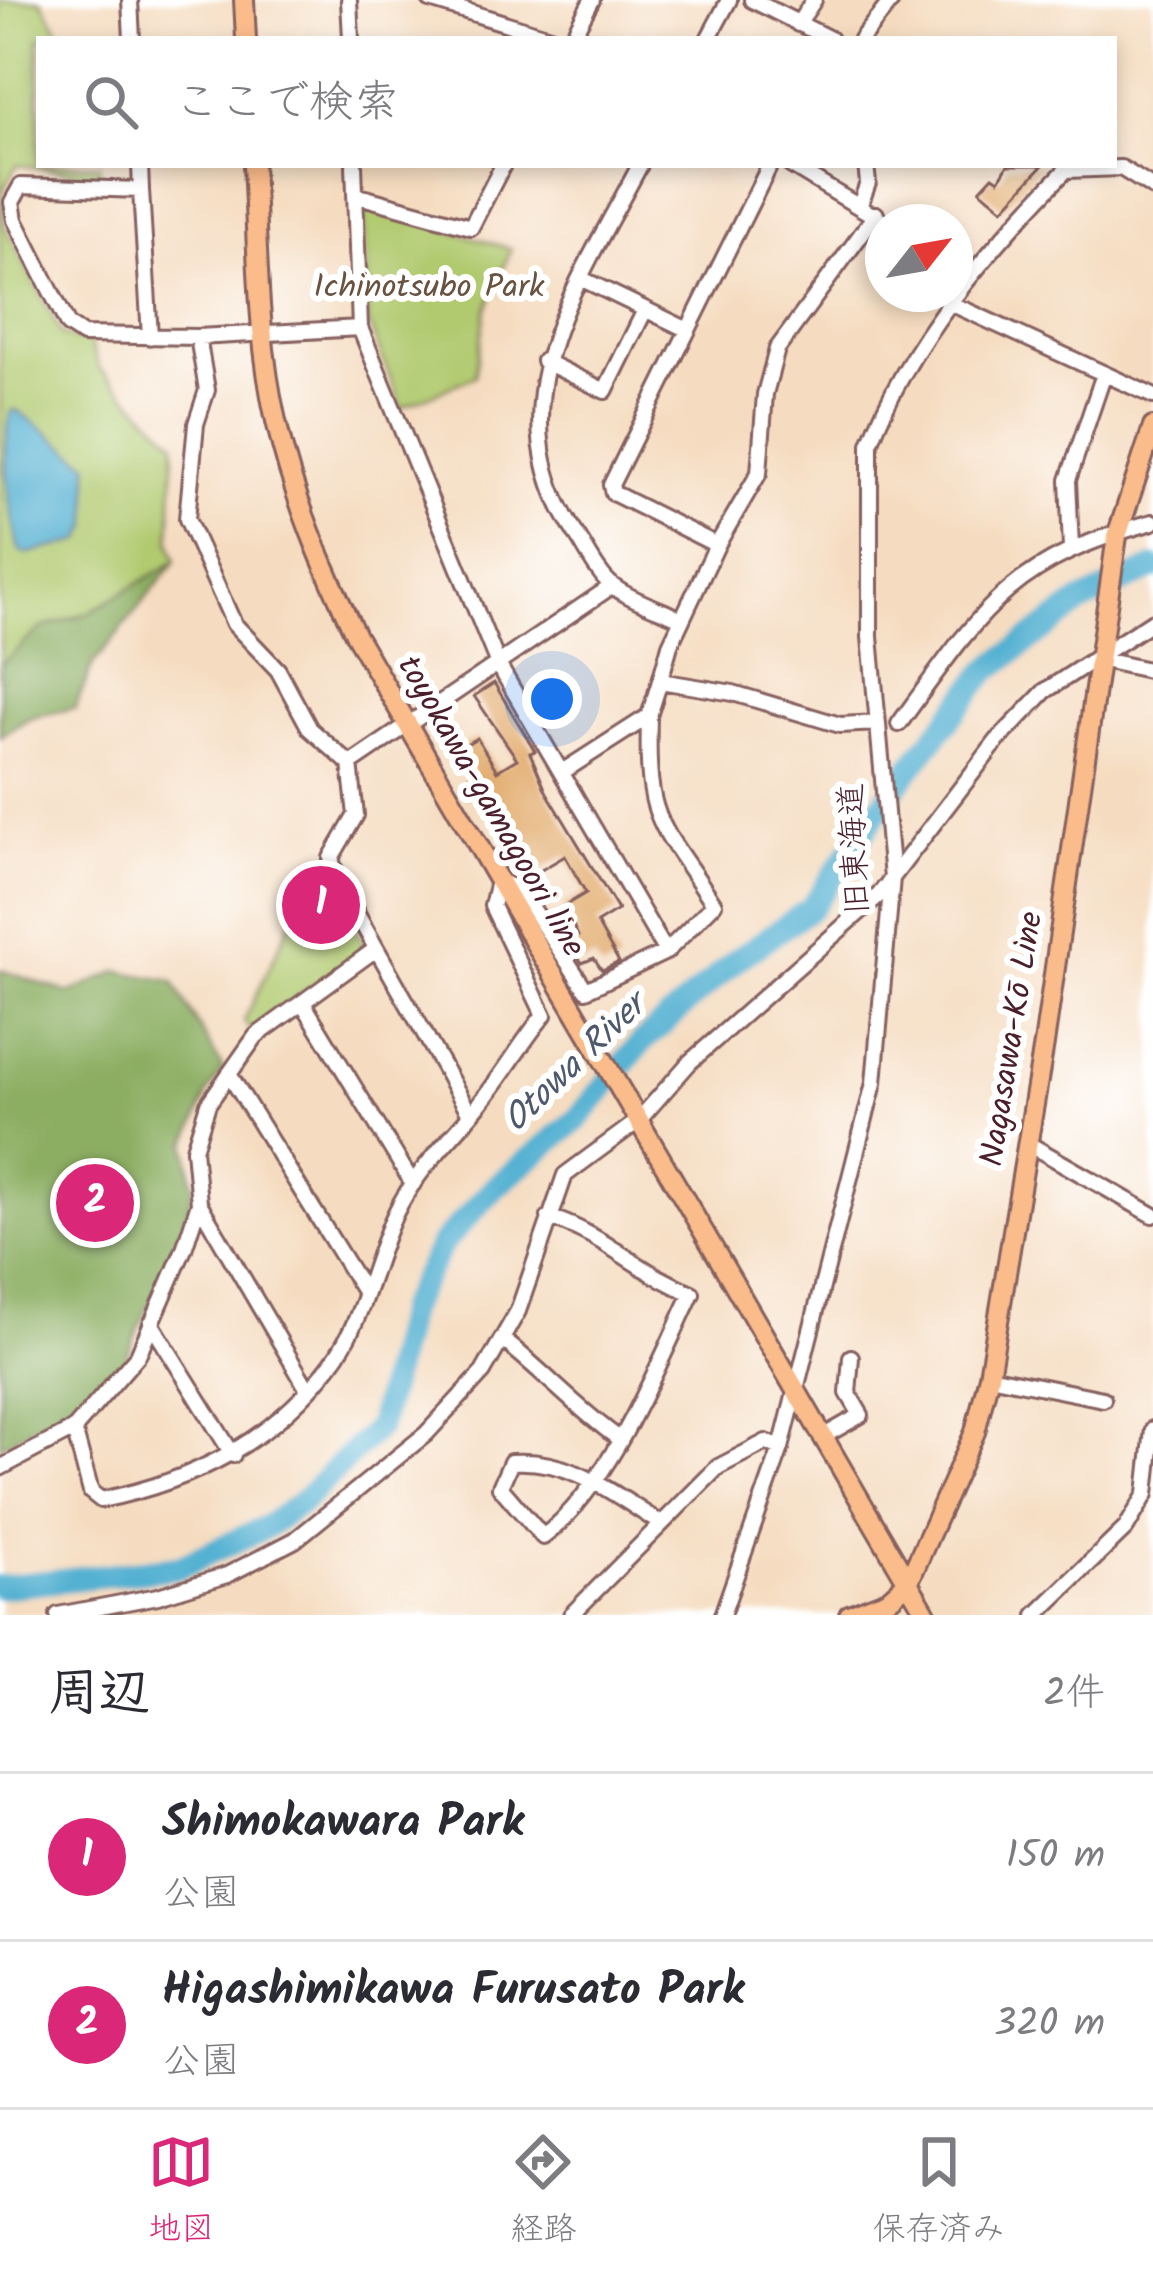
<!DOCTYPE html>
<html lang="ja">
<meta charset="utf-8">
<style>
body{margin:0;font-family:Kalam,"Klee One",sans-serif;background:#f7f7f7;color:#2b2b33}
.compass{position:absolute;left:865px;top:204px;width:108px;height:108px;border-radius:50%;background:#fff;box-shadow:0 6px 18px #0003;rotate:59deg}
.you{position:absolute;left:552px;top:699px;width:42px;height:42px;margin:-30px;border:9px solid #fff;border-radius:50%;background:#1a73e8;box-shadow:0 0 0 18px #1a73e833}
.badge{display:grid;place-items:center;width:78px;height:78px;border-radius:50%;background:#db2777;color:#fff;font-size:39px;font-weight:700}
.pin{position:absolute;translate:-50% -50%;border:6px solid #fff;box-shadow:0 3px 12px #0006}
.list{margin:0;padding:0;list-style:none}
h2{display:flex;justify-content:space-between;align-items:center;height:156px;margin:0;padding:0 48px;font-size:51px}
h2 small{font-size:39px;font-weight:400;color:#7c7c81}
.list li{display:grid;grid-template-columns:78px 1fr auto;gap:36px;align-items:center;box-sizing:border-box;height:168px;padding:0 48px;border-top:3px solid #e1e1e2}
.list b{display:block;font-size:45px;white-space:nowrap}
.list p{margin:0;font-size:39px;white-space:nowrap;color:#7c7c81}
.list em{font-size:39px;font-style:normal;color:#7c7c81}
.icon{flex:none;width:66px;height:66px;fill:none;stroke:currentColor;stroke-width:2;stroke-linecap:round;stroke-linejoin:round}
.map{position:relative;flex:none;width:1153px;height:1615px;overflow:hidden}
.search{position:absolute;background:#fff;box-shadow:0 6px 18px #0003;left:36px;right:36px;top:36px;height:132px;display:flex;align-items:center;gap:30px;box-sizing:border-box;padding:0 42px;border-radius:0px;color:#7c7c81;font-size:45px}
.sheet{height:492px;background:#fff}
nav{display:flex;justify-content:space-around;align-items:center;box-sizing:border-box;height:168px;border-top:3px solid #e1e1e2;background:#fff;font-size:33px;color:#7c7c81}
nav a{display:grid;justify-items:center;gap:6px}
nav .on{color:#db2777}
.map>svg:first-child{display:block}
.green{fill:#b1ca70;stroke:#7e744e;stroke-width:3}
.forest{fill:#8cae62;stroke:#6b6646;stroke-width:3}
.water{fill:#54b1d2;stroke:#4f687e;stroke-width:3}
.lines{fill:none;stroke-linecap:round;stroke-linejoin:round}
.river{stroke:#54b1d2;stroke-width:24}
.building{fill:#e0a562}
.minor-casing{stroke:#86615f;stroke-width:20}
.major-casing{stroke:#86615f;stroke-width:24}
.minor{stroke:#fff;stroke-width:14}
.major{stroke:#fabc8b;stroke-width:18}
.labels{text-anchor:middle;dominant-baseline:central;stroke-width:12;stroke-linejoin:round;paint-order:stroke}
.park-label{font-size:33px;fill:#695240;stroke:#fff}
.street-label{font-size:33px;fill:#4a1f2b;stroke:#fff}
.water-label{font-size:36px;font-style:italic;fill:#4e596e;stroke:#fff}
</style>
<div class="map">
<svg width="1153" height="1615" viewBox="0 0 1153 1615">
<rect width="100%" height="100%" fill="#fff"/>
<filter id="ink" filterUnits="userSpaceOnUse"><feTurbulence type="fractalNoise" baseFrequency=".00833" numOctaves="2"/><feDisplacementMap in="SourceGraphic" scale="24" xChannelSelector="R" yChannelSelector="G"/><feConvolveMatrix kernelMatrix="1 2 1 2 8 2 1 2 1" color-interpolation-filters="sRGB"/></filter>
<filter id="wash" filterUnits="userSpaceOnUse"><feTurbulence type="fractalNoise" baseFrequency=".004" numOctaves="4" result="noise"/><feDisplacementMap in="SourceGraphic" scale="48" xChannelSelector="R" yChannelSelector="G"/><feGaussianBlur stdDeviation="2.7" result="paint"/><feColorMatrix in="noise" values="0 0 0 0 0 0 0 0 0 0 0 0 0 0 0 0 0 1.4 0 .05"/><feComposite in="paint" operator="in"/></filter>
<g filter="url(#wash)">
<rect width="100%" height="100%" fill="#f5dcc0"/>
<path class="green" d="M0 0H41L64 39H39V165H99L100 176 17 165 1 195 5 227 62 335 90 342 99 368 175 442 170 541 176 561 93 664 75 708 31 717 0 737Z
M363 204 511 249 486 311 475 376 402 408 368 322Z
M319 862 366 948 251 1031 244 1021Z"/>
<path class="forest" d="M176 561 93 664 75 708 31 717 0 737V665L41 628 88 613Z
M0 970 70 993 118 971 173 981 223 1069 208 1092 187 1145 193 1187 186 1219 124 1362 88 1397 0 1446Z"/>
<path class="water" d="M17 410 89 464V526L81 541 25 554 19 550C8 500 0 459 11 411Z"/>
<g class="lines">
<path class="river" d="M0 1587 179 1567 268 1526 303 1501 379 1426 408 1308 442 1244 494 1188 578 1119 641 1043 735 961 811 908 889 795 987 671 1081 602 1153 568"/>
</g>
<g id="blocks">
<path class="building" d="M1008 165H1043L1003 209 980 190 993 176 999 180Z
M494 683 535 751 530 753 546 791 618 910 597 923 619 962 602 970 594 958 582 963 569 942 578 936 564 906 586 893 565 856 536 873 527 858 521 861 480 791 474 794 465 778 473 774 461 747 477 738 497 771 517 759 474 696Z"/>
</g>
</g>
<g filter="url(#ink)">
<use href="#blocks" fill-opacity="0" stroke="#86615f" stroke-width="3"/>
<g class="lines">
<defs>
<path id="minor" d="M130 0 132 39
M349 0 351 39
M430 0 556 39
M752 0 830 39
M798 24 814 0
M571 39 592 0
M708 39 729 0
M861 39 892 0
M140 165 141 190 21 186 12 202 15 220 68 325 83 335 198 337 360 328
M354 165 360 328 498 664 666 952 586 990 521 891 498 881 492 906 544 1015C522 1042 506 1070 485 1097 455 1137 419 1165 396 1212 373 1260 364 1321 331 1364 273 1441 194 1481 101 1500L91 1492 74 1429 138 1355 184 1249 199 1203 194 1149 208 1104 256 1036 376 949
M640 165C579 281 489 406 576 534 587 550 599 576 614 587 633 601 660 609 681 619
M770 165 611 485 613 493 717 545 759 473 765 394 777 349 876 214
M790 165 884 222
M141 190 150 337
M355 195 471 227 503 165
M860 205 868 183 866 165
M580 278 686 329
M950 303 1153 396
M198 337 207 390 196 424 187 519 234 624 278 670 310 729 350 764 356 815 331 858 337 879 470 1114
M544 361 605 391 645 310
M717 545 670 645 660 681 733 693 840 725 878 723
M1071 548 1068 480 1104 374
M1098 659 1153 671
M649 716C646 824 659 819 714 904L666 952
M899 724C982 609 1010 561 1153 522
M350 764 612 586
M562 772 649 716 660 681
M303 1003 413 1184
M229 1074 365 1293
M1027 1143 1153 1215
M199 1203 307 1388
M549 1217C609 1237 635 1271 692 1293 656 1369 611 1485 543 1537L500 1487 511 1462C571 1458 611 1492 660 1523
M151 1323 233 1455
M502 1339C543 1371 576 1408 618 1438
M989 1376 1103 1399
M824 1436 861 1415 848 1393 851 1357
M0 1468 74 1429
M58 1615 158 1596 227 1575 295 1540 426 1434 483 1372 518 1311 565 1175 638 1121 690 1062 879 895 997 741 1045 691 1153 621
M571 1615 718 1467 766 1442 781 1448
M722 1615 781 1448 874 1083 892 878 870 637V444C910 339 989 249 1066 170L1121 168 1153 188
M1036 1615 1126 1528 1146 1494 1153 1429"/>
<path id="major" d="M244 0 246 39
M253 165C258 250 257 338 276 421 293 497 323 567 356 636L927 1615
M849 1615 888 1600 909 1581 975 1432 989 1376 1044 1044 1117 536 1153 427"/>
</defs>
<use href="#minor" class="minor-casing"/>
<use href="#major" class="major-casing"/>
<use href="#minor" class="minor"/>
<use href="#major" class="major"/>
</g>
</g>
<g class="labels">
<g class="park-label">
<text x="429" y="288">Ichinotsubo Park</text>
</g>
<g class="street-label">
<text transform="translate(490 807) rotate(60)">toyokawa-gamagoori line</text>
<text transform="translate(856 849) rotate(-93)">旧東海道</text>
<text transform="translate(1013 1039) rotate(-81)">Nagasawa-Kō Line</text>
</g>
<g class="water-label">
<text transform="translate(575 1064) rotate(-44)">Otowa River</text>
</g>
</g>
</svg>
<svg class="compass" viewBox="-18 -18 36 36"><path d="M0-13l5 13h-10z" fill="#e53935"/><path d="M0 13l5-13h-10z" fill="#7c7c81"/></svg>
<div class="you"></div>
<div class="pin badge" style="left:321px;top:905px">1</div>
<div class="pin badge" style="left:95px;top:1203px">2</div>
<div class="search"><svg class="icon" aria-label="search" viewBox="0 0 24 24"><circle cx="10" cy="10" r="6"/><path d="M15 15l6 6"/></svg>ここで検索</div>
</div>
<section class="sheet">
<h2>周辺<small>2件</small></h2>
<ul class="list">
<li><span class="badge">1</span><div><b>Shimokawara Park</b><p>公園</p></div><em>150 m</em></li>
<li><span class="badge">2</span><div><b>Higashimikawa Furusato Park</b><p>公園</p></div><em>320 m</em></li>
</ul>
</section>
<nav>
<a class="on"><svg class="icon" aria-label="map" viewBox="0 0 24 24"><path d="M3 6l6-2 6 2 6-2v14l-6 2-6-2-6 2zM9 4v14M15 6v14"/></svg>地図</a>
<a><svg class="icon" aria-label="directions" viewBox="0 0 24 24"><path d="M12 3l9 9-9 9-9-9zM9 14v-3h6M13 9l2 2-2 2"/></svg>経路</a>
<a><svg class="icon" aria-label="saved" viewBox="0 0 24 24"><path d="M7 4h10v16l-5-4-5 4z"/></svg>保存済み</a>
</nav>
